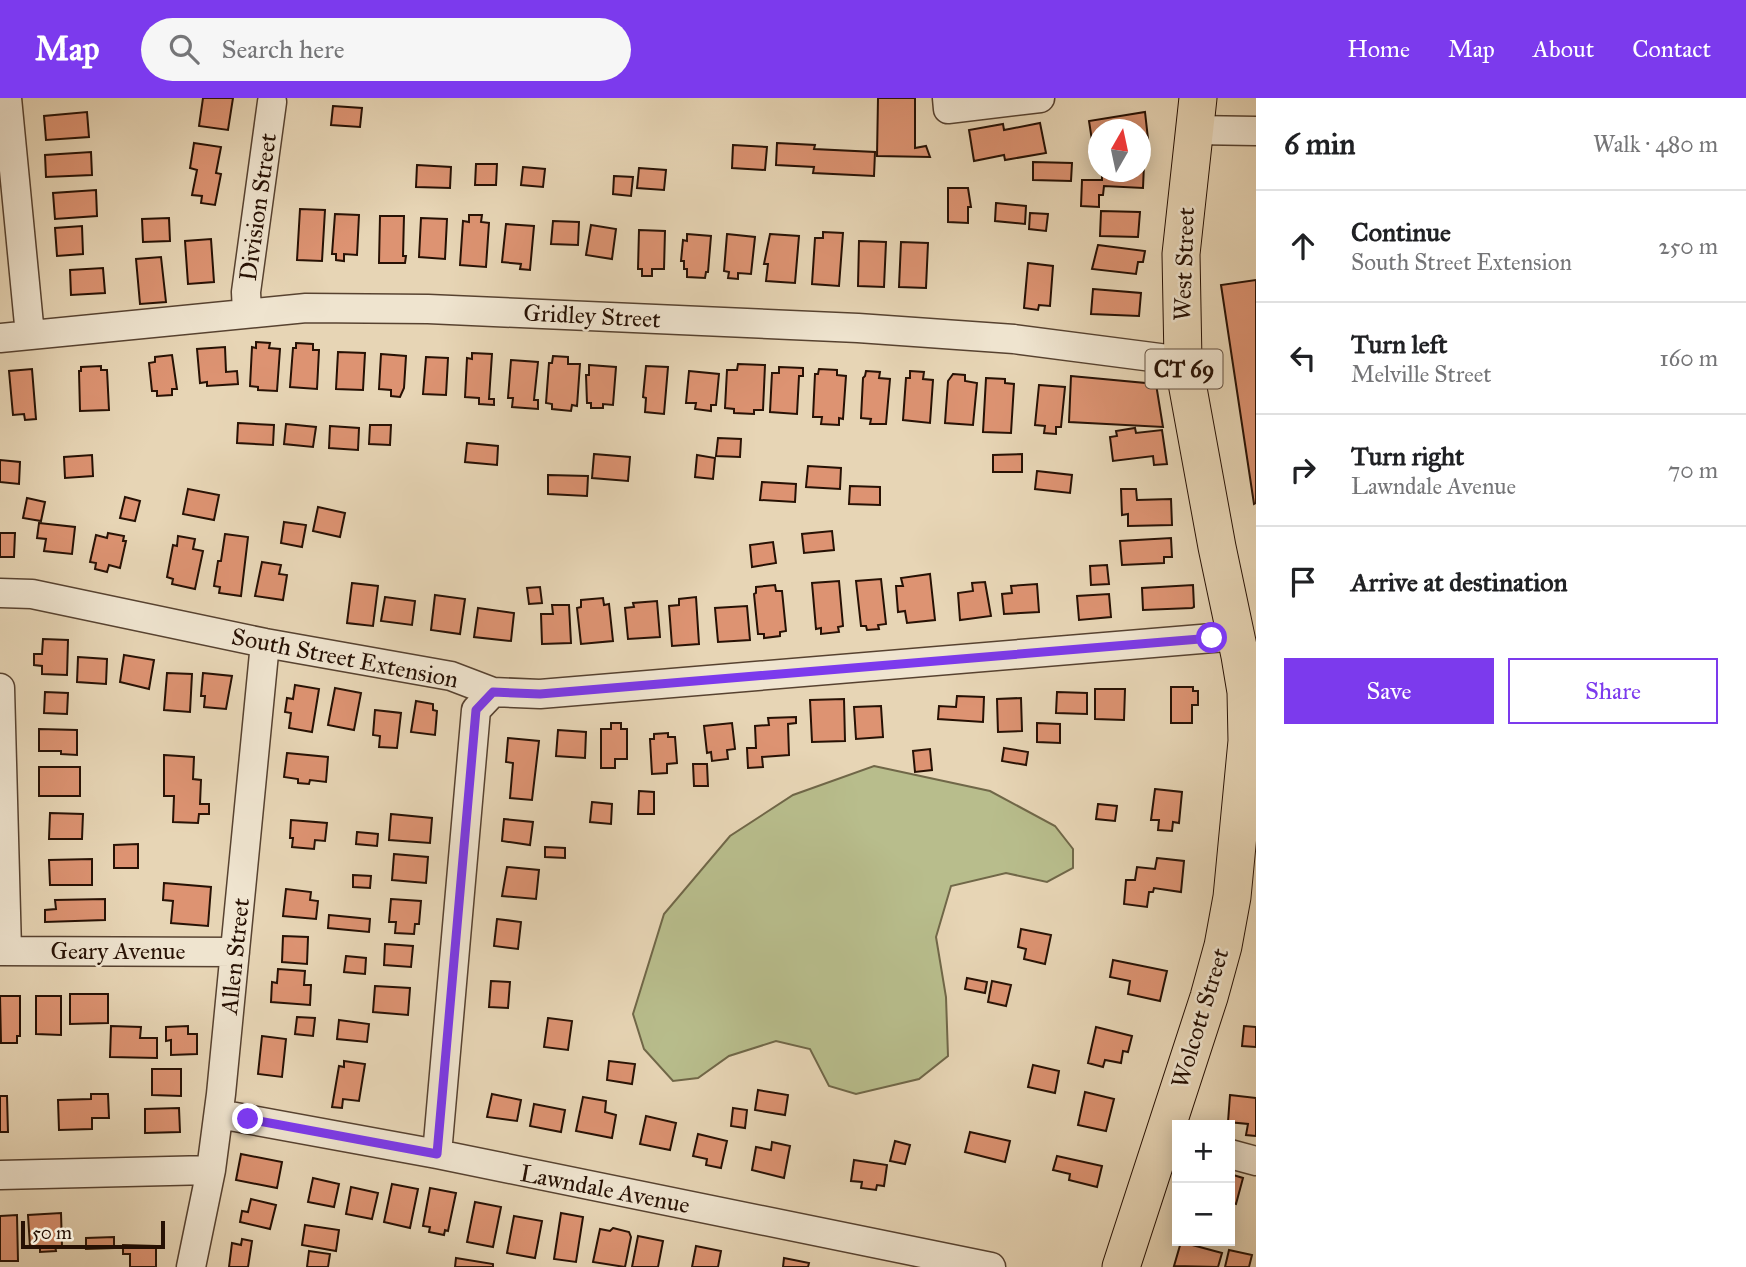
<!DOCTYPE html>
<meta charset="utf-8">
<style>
body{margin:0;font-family:"IM FELL Great Primer",serif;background:#f6f6f6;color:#202124}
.controls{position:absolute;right:21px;bottom:21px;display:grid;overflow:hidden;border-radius:0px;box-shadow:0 4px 18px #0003}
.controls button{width:63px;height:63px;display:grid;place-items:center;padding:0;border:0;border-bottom:2px solid #e0e0e0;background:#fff;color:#202124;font:35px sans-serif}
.compass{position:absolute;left:1088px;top:21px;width:63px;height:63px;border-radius:50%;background:#fff;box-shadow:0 4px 18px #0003;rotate:9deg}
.scale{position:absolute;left:21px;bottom:18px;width:144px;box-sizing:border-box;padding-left:7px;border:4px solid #271104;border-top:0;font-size:19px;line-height:24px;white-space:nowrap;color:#271104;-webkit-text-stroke:5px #efe4cf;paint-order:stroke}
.stop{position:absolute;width:21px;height:21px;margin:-16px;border:5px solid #7c3aed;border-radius:50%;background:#fff}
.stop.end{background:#7c3aed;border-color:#fff;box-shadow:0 2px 7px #0008}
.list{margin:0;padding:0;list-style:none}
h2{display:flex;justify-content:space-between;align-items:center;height:91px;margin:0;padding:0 28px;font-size:30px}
h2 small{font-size:23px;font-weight:400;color:#757577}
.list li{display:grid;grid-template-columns:46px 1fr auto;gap:21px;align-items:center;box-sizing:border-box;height:112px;padding:0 28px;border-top:2px solid #e0e0e0}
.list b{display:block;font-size:26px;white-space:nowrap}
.list p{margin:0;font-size:23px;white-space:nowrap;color:#757577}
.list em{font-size:23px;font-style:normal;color:#757577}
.actions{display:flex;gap:14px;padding:21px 28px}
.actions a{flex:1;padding:16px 0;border:2px solid #7c3aed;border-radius:0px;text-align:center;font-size:24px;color:#7c3aed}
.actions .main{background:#7c3aed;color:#fff}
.icon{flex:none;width:38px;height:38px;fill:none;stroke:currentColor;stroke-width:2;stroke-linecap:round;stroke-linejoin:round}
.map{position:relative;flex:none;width:1256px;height:1169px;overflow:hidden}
header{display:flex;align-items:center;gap:42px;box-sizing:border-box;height:98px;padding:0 35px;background:#7c3aed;color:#fff}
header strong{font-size:33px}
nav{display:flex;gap:38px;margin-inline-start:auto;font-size:24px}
.search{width:490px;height:63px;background:#f6f6f6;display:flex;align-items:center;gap:18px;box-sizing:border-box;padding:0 24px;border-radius:38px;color:#757577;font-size:26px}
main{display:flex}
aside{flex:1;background:#fff}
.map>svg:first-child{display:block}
.green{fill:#b8bd8c;stroke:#706748;stroke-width:2}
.building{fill:#dd9372;stroke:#271104;stroke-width:2}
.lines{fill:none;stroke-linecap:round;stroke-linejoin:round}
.minor-casing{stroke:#574230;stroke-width:31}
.major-casing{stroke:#271104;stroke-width:39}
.minor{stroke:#efe4cf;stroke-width:28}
.major{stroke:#e7d5b5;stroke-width:37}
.route{stroke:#7c3aed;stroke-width:9}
.labels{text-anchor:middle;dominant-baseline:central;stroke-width:5;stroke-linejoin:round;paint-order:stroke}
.shield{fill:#efe4cf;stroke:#635041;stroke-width:2}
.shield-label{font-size:23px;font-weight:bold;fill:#271104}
.street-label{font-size:24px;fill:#271104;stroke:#efe4cf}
</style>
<header>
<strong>Map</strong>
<div class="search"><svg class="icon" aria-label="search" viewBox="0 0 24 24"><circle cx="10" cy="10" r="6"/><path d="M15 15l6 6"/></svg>Search here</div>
<nav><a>Home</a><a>Map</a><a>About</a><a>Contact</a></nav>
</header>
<main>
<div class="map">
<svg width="1256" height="1169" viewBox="0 0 1256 1169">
<rect width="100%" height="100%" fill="#e7d5b5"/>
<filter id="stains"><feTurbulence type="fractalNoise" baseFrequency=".00286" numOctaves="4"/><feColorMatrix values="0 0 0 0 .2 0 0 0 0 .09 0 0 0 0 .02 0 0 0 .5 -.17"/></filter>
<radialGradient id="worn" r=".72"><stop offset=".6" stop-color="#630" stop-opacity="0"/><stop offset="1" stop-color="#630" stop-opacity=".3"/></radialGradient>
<path class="green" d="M874 668 990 693 1055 728 1073 751V770L1047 784 1006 775 951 788 936 839 946 899 948 958 919 981 856 996 829 988 810 951 776 943 729 958 698 980 673 983 644 951 633 916 664 816 730 738 793 697Z"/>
<path class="building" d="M203 0H233L228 32 199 28Z
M878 0H915V50L926 48 930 59 877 58Z
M333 8 362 10 360 29 331 27Z
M87 14 89 39 46 42 44 18Z
M1145 14 1148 41 1140 42V32H1098V48L1093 49 1089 23Z
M1040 25 1046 55 1005 62 1004 57 974 63 969 32 1003 26 1004 32Z
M194 45 221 49 216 75 221 76 215 107 201 105 202 98 192 97 197 72 190 70Z
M777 45 815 47 814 51 875 54 874 78 813 75 814 69 776 67Z
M733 47 767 49 765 72 732 70Z
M91 54 92 77 46 79 45 57Z
M1033 64 1072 65 1071 83 1033 82Z
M1140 65 1144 66 1143 90 1104 88 1103 97H1099V109L1081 108 1082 82H1102V74H1140Z
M476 66H497L496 87H475Z
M417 67 451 69 450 90 416 89Z
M523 69 545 71 543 89 521 87Z
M639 70 666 72 664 92 637 90Z
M614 78 633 79 631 98 613 96Z
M948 90H968L971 109H968V125L948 124Z
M96 92 97 118 55 121 53 95Z
M996 105 1026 108 1025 126 995 123Z
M300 111 325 112 322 163 297 162Z
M1101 113 1140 114 1138 139 1100 138Z
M1030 115 1048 116 1046 133 1029 131Z
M335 116 359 117 357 157 344 156V163L336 162V156H332Z
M469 117H482L481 124 489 125 486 169 460 167 463 123 469 124Z
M380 118H404L403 158H406L405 165H379Z
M169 120 170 143 143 144 142 121Z
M421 120 447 121 445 161 419 159Z
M553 123 579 124 578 147 551 146Z
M506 126 534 128 530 172 520 171 521 166 502 164Z
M591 127 616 131 612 161 586 157Z
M82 128 83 156 57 158 55 130Z
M639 132 665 133 664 171H652V178H642V171H638Z
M823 134 843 135 839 188 812 186 815 140H823Z
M687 136 711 138 708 174H706L705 180 687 179V171H684V163H681L683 142 687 143Z
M727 136 755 139 751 176 738 175V181L728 180 729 174 724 173Z
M770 136 799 138 795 185 766 183 768 166H764Z
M211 141 214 184 188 186 185 143Z
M859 143 886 144 884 189 858 188Z
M901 144 928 145 926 190 899 189Z
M1098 147 1145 153 1143 164H1138L1136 176 1092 171Z
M161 159 166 204 140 206 136 161Z
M1028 165 1053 168 1050 208 1039 207 1038 212 1024 210Z
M103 170 105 195 71 197 70 172Z
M1256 182V405L1254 406 1221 187Z
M1093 191 1141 195 1139 218 1091 216Z
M256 244 270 245 269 250 280 251 277 293 258 292V289L250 288 252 249 256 250Z
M296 245 313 246V252H319L317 291 290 289 293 250H296Z
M225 249 226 274 237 273 238 286 207 288V284L200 285 197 251Z
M338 254 365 255 363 292 336 291Z
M472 255 492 256 489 301H494V307L479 306V300L465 299 467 260 472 261Z
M381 256 406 258 404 290 400 299 391 298V292L379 291Z
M172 257 177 291H172V297L157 298V293H152L149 265 155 264V259Z
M553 258 568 259V266H580L577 308 572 307 571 313 552 311V306L546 305 549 265H552Z
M426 259 448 260 446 297 423 296Z
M511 262 538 264 534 302H538V311L512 309 513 300H508Z
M738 266 765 267 763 312H754V316L734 315V311L725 310 727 272H737Z
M589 267 616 269 613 307 603 306V310H591V305H587L586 277H589Z
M101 268V272H107L109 312 80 313 79 273H81V269Z
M646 268 668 269 664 316 645 314 646 300 643 299Z
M779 269 803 270V278H799L797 316 770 314 772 275H779Z
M32 271 36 321 25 322 24 316 13 317 9 273Z
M819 271 837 272V277L846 278 843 321 839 320V327L821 326 822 319H813L815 276H818Z
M689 273 719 276 716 307H711V313L695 311 696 305H686Z
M866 273 880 274 879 280 890 281 886 326H870L871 321 861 320 863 280 865 278Z
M910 273 924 274 923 281 933 282 930 325 903 322 906 280H910Z
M953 276 965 277V283L977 285 973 327 945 325 948 283Z
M1071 278 1156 286 1163 329 1069 324Z
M986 280 1005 281V285L1014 286 1011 335 983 334Z
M1039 287 1065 289 1061 329H1056V336L1044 335 1045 328 1035 327Z
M238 325 274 327 273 347 237 345Z
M286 326 316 329 313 349 284 346Z
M370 327H391L390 347 369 346Z
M330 328 359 330 358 352 329 350Z
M1135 330 1136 335 1162 332 1167 366 1154 367 1153 358 1113 363 1110 339 1117 338 1116 333Z
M718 340 741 341 740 359 716 358Z
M467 345 498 348 497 367 465 364Z
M594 356 630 359 628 383 592 380Z
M1022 356V374H993V357Z
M92 357 93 378 65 380 64 359Z
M697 357 715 360 713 381 695 379Z
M0 362 20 364 19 386 0 384Z
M808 368 841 370 840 391 806 389Z
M1037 373 1072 377 1070 395 1035 391Z
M548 377 588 378 587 398 548 396Z
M762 384 796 386 795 404 760 402Z
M850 388 880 389V407L849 406Z
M188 391 219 397 214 422 183 416Z
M1121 391H1136L1137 402 1171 401 1172 427 1128 428V416L1122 417Z
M125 399 140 403 135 423 120 420Z
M27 400 45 404 41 423 23 420Z
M318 409 345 415 340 439 313 433Z
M284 424 306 427 302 449 281 445Z
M39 425 75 429 72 456 44 453 46 441 37 440Z
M832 433 834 452 804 455 802 436Z
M0 435H15L14 459H0Z
M108 435 124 438 123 443H126L120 470 109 467 107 474 95 471 96 465 90 464 96 437 107 440Z
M225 436 248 439 241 498 219 495 220 489 214 488 218 463H221Z
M178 438 195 441 193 451 203 453 195 491 172 486 173 481 167 479 173 447 177 448Z
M1171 440 1172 459H1164V465L1122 467 1120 443Z
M773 444 776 465 752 469 750 447Z
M262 464 281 467 279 476 287 477 283 502 255 498Z
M1107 467 1109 486 1091 487 1090 468Z
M930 476 935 522 907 525 905 513 898 514 896 488H903L901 480Z
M881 481 886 526 878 527 879 531 867 532 866 528H861L856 483Z
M839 483 843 528 838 529 839 534 821 536V530L816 531 812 485Z
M985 484 991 518 960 522 958 495 973 493 972 485Z
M352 485 378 488 373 528 347 525Z
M1037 486 1039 514 1004 516 1002 496 1012 495 1011 488Z
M775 487 776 493H782L786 533 780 534V538L764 540V536H758L754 496 756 495V489Z
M1193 487 1194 509 1192 510 1143 512 1142 490Z
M540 489 542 505 529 506 527 490Z
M1109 496 1111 519 1079 522 1077 498Z
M435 497 465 501 460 536 431 532Z
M385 499 415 503 412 527 381 523Z
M696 499 699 546 672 548 669 508 679 507V501Z
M603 500 604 507 609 506 613 543 581 546 577 510 581 509V502Z
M657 503 660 539 628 541 625 510 634 509 633 505Z
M552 507H569L571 545 542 546 541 516H553Z
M747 508 750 542 718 544 715 510Z
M478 510 514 515 511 543 474 539Z
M43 541 68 542 67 577 42 576V568L34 567V556H42Z
M124 557 154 562 149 591 120 584Z
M78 559 107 561 106 586 77 584Z
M167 575 192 576 190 614 164 612Z
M203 575 232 578 226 611 204 609 205 598H201Z
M295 587 319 591 312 634 289 630 291 615 285 614 287 600 293 601Z
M1171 589H1193V593H1198V607H1192V625H1171Z
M335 590 361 595 354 632 328 627Z
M1095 591H1125L1124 622 1095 621Z
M45 594 68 595 67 616 44 615Z
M1057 594 1087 595V616L1056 615Z
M957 598 984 599 983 624 938 621 939 608 956 609Z
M1021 600 1022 633 998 634 997 601Z
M844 601 845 643 812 644 810 602Z
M416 603 433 606V612L437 613 435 637 411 634Z
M881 608 883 639 856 641 854 609Z
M375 612 401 615 397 650 379 649 380 638 373 637Z
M796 619V625L788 626 789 657 762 659 763 669 748 670 747 650H756L755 628 769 627 768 620Z
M611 625H621V631H627V661H615V670H601V631H611Z
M732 625 735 651 727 652 728 661 712 663 711 654 707 655 704 628Z
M1037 625 1060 626V645L1037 644Z
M39 631 77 632V657L61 656V653H39Z
M558 632 586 634 585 660 556 658Z
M668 635V639H675L677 665 667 666V675L652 676 650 641H654V636Z
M508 640 539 643 532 702 510 700 513 665 506 664Z
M1004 650 1028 654 1026 667 1002 663Z
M930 651 932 672 915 674 913 653Z
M287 655 328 659 326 684 310 682 309 686 298 685V681L284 679Z
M164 657 194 659 193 681 201 682 200 706H209V716H199L198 725 173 724 174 698H164Z
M693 666H707L708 688H694Z
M39 669H80V698H39Z
M1155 691 1182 694 1179 725 1173 724 1172 733 1158 732 1159 722H1151Z
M639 693 654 694V716H638Z
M592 704 612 706 611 726 590 724Z
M1098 706 1117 708 1115 723 1096 721Z
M50 715 83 716 82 741H49Z
M391 716 432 720 430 745 389 742Z
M504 721 533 724 530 747 502 743Z
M291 722 327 725 325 743 315 742 314 751 292 749 293 740H290Z
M357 734 378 736 377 748 356 746Z
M138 746V770H114V747Z
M545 749 565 750V760L545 759Z
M394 756 428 759 426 785 392 782Z
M1157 760 1184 763 1181 794 1154 790 1153 794H1149L1147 809 1124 806 1126 782H1135L1137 769 1155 771Z
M92 761V787H50L49 762Z
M507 769 539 772 536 801 502 798Z
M353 777 371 778 370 790 353 789Z
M164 785 211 789 208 828 171 825 173 803 163 802Z
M286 791 311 794 310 802 318 803 316 821 283 818Z
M105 801V822L45 824V812L56 811 55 802Z
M391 801 421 803 419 826H415L414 836 395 835 396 824H389Z
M329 817 370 821 369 834 328 830Z
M497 821 521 824 518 851 494 848Z
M1021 831 1051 837 1045 866 1024 861 1026 851 1018 849Z
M283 838 308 839 307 866 282 864Z
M385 846 413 848 411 869 384 867Z
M346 858 366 860 365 876 344 874Z
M1113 862 1167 873 1160 903 1128 896 1130 883 1110 879Z
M278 871 305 873 304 887H311L310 907 271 904 272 884 277 885Z
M967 880 987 884 985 895 965 891Z
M491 883 510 884 508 910 489 909Z
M992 883 1011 887 1006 908 988 904Z
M375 888 410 890 408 917 373 914Z
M70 896H108V925L70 926Z
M0 898H20V938H17V945H1Z
M36 898H61V937L36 936Z
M297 919 315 920 313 938 295 936Z
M548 920 572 923 568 952 544 949Z
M339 922 369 926 367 944 337 941Z
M111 928 141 929 140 940H157V960L110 959Z
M188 928V936H197V956L171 957V942L166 943V929Z
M1244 928 1256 929V949L1242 948Z
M1096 929 1132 938 1128 954 1123 953 1121 965 1105 962 1103 969 1088 965Z
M262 938 286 941 282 979 258 976Z
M344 963 365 966 359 1003 343 1001 342 1010 332 1009 339 968 344 969Z
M609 963 635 966 632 986 607 982Z
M1033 967 1059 973 1055 995 1028 989Z
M152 971H181V998L152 997Z
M758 992 788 997 785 1017 755 1012Z
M1085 994 1114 1001 1106 1033 1078 1027Z
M91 996H108L109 1020H92V1031L59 1032 58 1002 91 1001Z
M492 996 521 1002 517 1023 487 1019Z
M1230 997 1256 1000V1038L1246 1037 1248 1026 1228 1024Z
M0 998H7L8 1034H0Z
M583 999 606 1003 605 1014 616 1017 612 1040 576 1033Z
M534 1006 565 1012 561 1034 530 1028Z
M179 1010 180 1034 145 1035V1011Z
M733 1010 747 1012 745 1030 731 1028Z
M646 1018 676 1025 670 1052 640 1046Z
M970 1034 1010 1043 1005 1064 965 1054Z
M698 1036 727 1043 721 1070 706 1067 707 1061 693 1058Z
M895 1043 910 1047 905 1066 890 1063Z
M772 1044 790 1048 784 1080 752 1072 756 1049 771 1052Z
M241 1056 282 1064 277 1090 236 1082Z
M1057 1058 1102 1068 1097 1089 1069 1082 1070 1076 1053 1072Z
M854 1062 887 1067 884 1088 877 1087 876 1092 861 1090 862 1084 851 1083Z
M1230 1076 1243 1080 1236 1106 1230 1104Z
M313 1080 339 1086 334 1109 308 1104Z
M392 1086 418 1091 410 1130 384 1124Z
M351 1089 378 1095 372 1121 346 1116Z
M430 1090 456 1095 448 1133 445 1132 444 1137 429 1134 430 1129 423 1128Z
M251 1101 276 1107 270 1131 240 1124 242 1113 248 1114Z
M475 1104 501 1109 493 1149 467 1144Z
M61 1115 62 1148H55L56 1153 40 1154V1149H30L28 1117Z
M561 1115 583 1119 576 1164 554 1161Z
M17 1117 18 1163H0V1118Z
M514 1118 542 1123 535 1160 507 1155Z
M305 1127 339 1132 336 1153 302 1147Z
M613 1130 629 1134 631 1139 625 1169 593 1164 600 1131 610 1133Z
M638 1138 663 1143 658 1169H632Z
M114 1139V1150L86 1151V1140Z
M242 1141 252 1143 248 1169H229L232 1145 241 1147Z
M1181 1144 1222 1155 1218 1169 1174 1168Z
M123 1147 156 1148V1169H130V1156H123Z
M696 1148 721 1153 718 1169H692Z
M1229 1152 1252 1157 1249 1169H1225Z
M309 1153 330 1156 328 1169H307Z
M456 1160 493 1166V1169H455Z
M784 1160 809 1165 808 1169H783Z"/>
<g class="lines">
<defs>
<path id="minor" d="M7 0 30 237
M947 0 948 11 1040 0
M1193 32 1256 33
M247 215 246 194 272 4
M0 240 306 210 428 211 858 230 1014 241 1183 263
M0 495 32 496 265 545 451 578 493 594 540 596 1237 538
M0 590 7 852
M0 853 235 854
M219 1016 437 1056 991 1169
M437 1056 476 612 493 594
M1230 1056 1256 1063
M0 1077 211 1072
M191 1169 211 1072 221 996 265 545"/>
<path id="major" d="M1121 1169 1209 899 1223 848 1232 799 1247 643 1246 594 1240 558 1217 449 1183 263 1181 156 1198 0"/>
</defs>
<use href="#minor" class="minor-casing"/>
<use href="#major" class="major-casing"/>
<use href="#minor" class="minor"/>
<use href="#major" class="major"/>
</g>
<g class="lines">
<path class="route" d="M248 1021 437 1056 476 612 493 594 540 596 1212 540"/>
</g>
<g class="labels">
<rect class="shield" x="1145.5" y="251.5" width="77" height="39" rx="5"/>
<g class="shield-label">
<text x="1184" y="271">CT 69</text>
</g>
<g class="street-label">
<text transform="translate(258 109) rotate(-82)">Division Street</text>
<text transform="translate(1184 166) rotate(-88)">West Street</text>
<text transform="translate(592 218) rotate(3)">Gridley Street</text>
<text transform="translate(345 560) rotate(11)">South Street Extension</text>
<text x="118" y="853">Geary Avenue</text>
<text transform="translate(235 858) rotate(-84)">Allen Street</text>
<text transform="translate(1200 920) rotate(-73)">Wolcott Street</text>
<text transform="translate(605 1091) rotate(11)">Lawndale Avenue</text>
</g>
</g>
<rect width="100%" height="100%" filter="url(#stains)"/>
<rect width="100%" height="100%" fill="url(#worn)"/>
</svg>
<div class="controls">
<button>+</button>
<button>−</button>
</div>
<svg class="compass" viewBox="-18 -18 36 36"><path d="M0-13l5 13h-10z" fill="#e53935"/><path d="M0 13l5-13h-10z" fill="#757577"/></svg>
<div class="scale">50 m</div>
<div class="stop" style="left:1212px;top:540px"></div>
<div class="stop end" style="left:248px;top:1021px"></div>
</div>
<aside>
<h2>6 min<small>Walk · 480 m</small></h2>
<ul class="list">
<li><svg class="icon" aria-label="ahead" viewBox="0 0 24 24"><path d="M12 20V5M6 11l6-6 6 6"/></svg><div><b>Continue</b><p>South Street Extension</p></div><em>250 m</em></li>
<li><svg class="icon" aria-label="left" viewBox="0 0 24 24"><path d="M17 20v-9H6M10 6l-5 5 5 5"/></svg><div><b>Turn left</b><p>Melville Street</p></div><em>160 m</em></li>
<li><svg class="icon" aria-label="right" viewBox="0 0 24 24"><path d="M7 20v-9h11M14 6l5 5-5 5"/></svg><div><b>Turn right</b><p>Lawndale Avenue</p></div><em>70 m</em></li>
<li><svg class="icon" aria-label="arrive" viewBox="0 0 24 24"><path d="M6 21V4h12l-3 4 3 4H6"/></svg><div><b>Arrive at destination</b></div></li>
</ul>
<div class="actions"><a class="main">Save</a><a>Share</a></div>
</aside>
</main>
